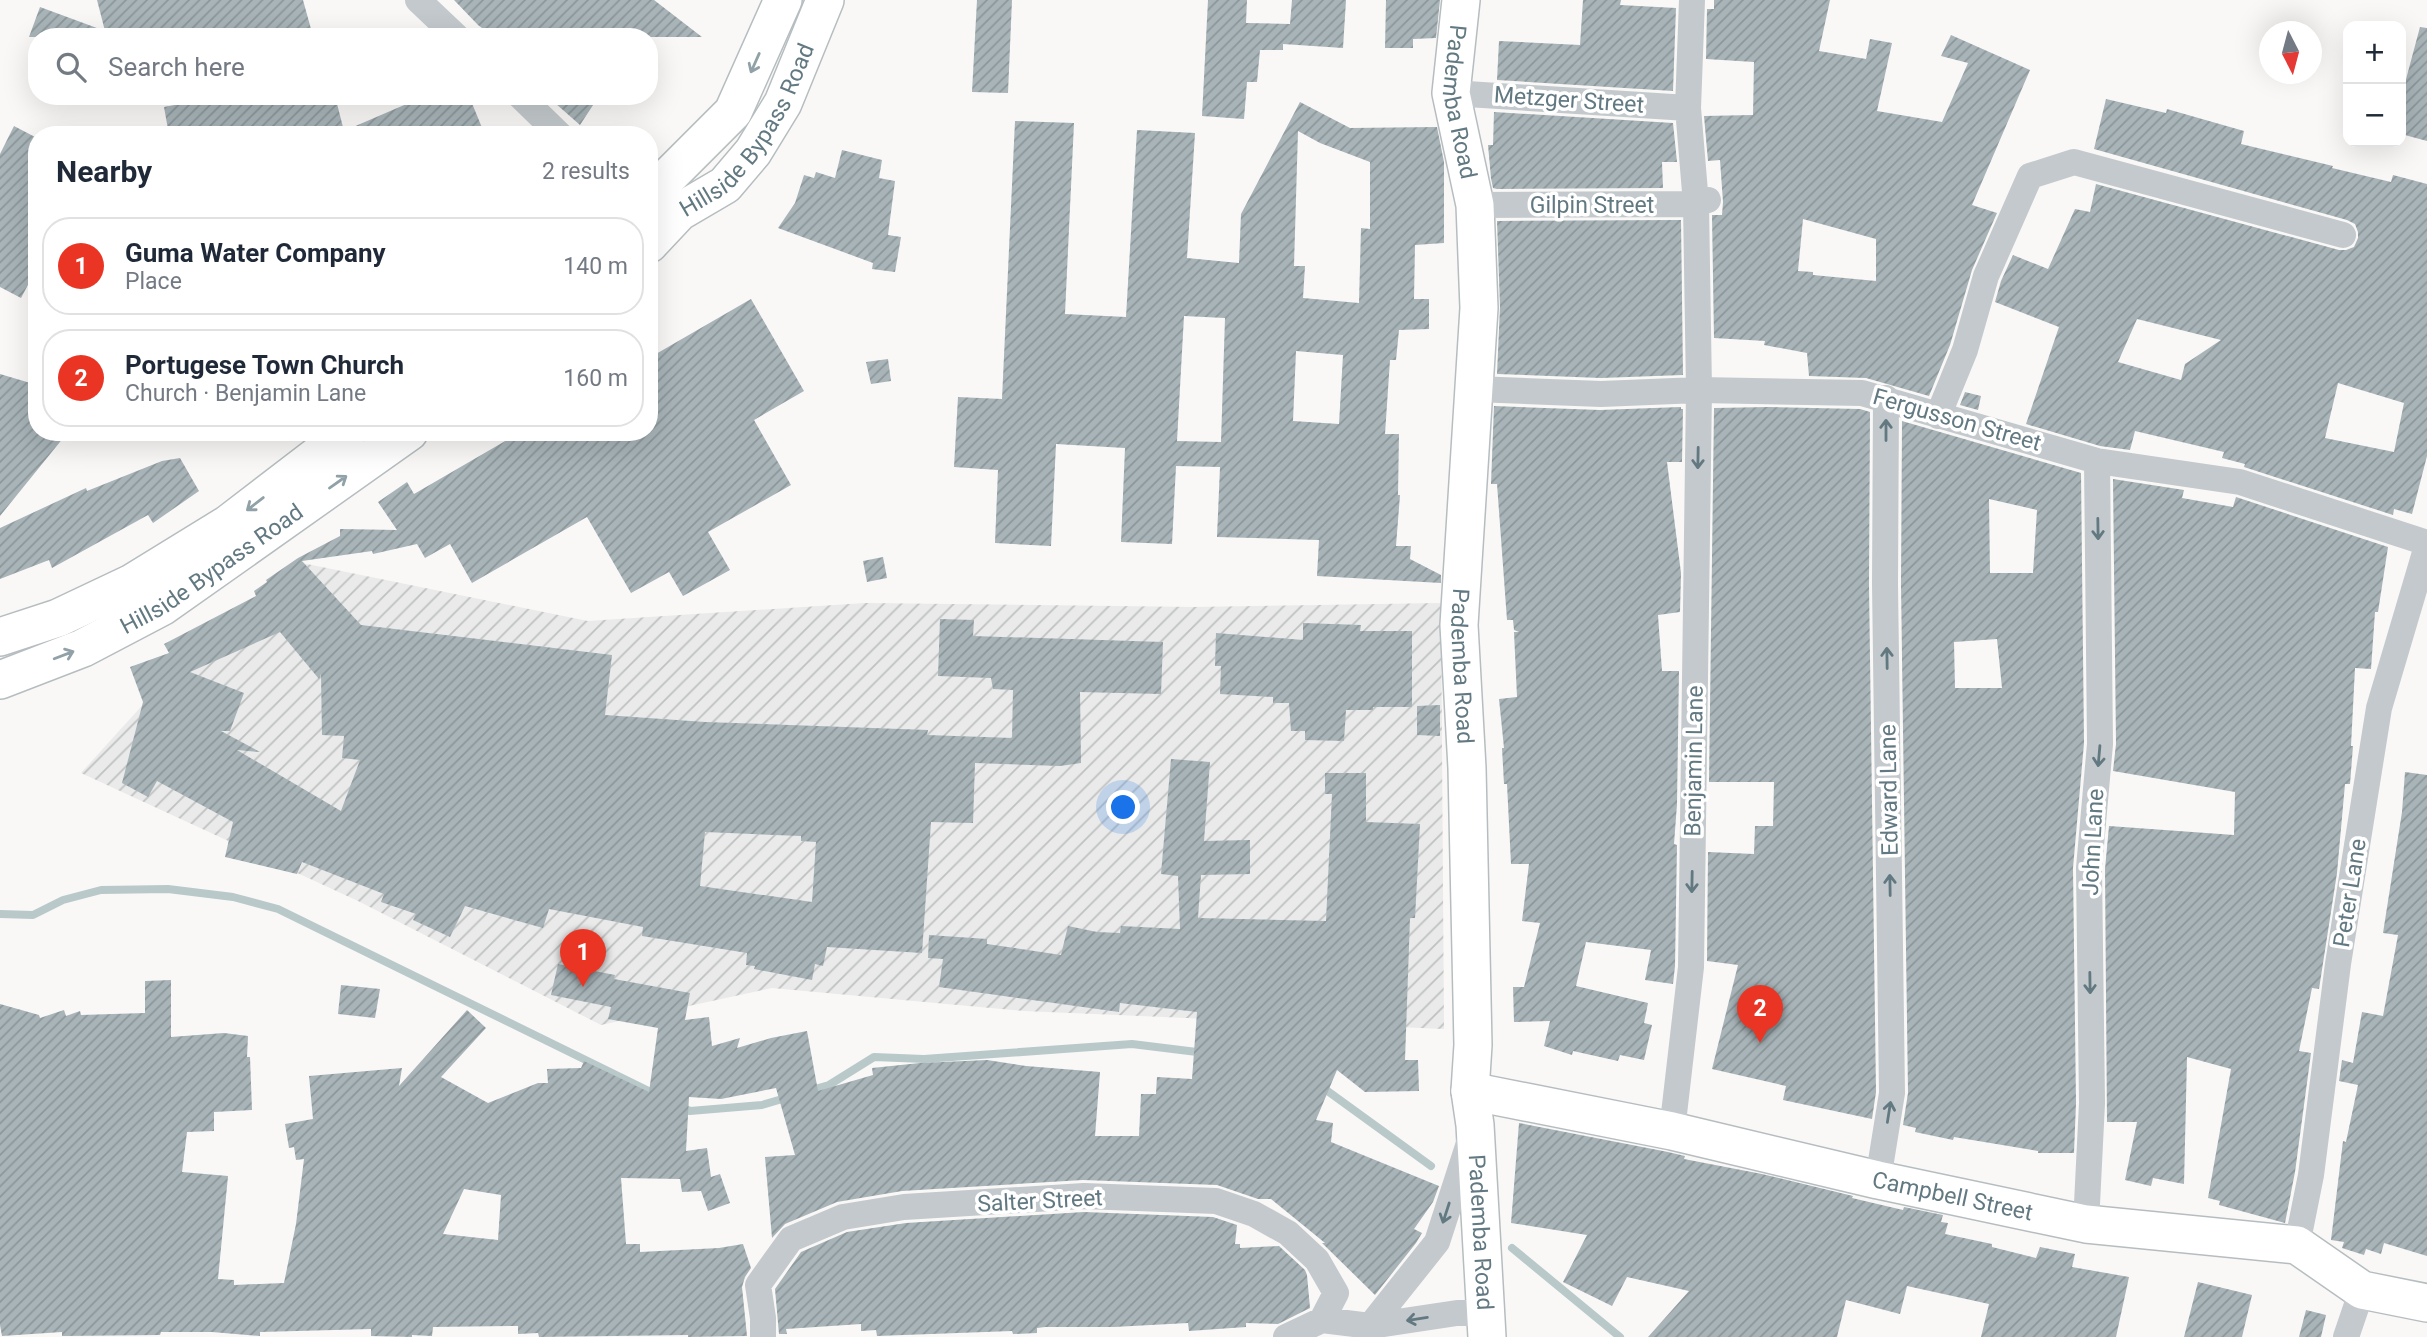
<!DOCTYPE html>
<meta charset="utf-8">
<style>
body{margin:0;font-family:Roboto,sans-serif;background:#f6f6f7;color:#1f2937}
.controls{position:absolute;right:21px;top:21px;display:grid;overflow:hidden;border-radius:14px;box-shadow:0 7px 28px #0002}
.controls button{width:63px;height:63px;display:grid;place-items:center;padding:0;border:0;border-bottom:2px solid #e0e1e3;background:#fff;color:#1f2937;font:35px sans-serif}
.compass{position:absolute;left:2259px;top:21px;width:63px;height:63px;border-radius:50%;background:#fff;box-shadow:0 7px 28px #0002;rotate:174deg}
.you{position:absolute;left:1124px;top:808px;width:24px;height:24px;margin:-18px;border:5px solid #fff;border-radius:50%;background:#1a73e8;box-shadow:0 0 0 10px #1a73e833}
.badge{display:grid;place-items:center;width:46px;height:46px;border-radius:50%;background:#ea3525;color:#fff;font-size:23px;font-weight:700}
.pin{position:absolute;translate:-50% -58px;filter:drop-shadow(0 2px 4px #0008)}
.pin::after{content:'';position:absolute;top:37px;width:24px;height:21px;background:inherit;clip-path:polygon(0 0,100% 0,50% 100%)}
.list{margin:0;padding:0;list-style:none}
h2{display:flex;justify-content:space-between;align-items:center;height:91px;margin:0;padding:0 28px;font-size:30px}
h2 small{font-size:23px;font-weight:400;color:#747a83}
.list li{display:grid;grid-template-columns:46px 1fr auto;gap:21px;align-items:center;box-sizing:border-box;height:98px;margin:0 14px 14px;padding:0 14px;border:2px solid #e0e1e3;border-radius:28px}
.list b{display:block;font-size:26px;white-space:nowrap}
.list p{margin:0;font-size:23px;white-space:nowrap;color:#747a83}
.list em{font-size:23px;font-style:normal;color:#747a83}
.icon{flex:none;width:38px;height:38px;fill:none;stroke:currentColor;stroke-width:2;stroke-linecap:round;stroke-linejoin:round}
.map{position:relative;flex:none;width:2427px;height:1337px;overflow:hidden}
.search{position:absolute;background:#fff;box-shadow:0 7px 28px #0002;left:28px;top:28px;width:630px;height:77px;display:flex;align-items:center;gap:18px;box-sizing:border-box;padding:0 24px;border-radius:28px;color:#747a83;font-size:26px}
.panel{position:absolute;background:#fff;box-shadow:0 7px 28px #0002;left:28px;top:126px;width:630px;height:315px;border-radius:28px}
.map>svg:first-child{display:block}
.industrial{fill:url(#industrial-furrows)}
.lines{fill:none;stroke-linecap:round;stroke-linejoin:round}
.stream{stroke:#b9c9ca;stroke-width:8}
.building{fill:url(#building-hatch);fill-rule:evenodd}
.secondary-casing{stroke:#b6bdc0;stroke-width:40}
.street{stroke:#c3c9cc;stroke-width:26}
.secondary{stroke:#fff;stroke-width:37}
.oneway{stroke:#91a1a8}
.oneway2{stroke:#627982}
.labels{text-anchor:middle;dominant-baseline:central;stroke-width:7;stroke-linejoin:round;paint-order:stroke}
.street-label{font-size:23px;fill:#627982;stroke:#fff}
</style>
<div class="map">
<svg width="2427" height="1337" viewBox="0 0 2427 1337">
<defs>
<pattern id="industrial-furrows" width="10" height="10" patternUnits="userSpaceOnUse" patternTransform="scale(1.75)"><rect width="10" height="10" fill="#e9eae9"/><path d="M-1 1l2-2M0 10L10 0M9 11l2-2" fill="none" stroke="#c0c2c2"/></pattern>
<pattern id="building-hatch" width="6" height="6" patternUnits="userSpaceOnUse" patternTransform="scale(1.75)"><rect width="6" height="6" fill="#a8b4b8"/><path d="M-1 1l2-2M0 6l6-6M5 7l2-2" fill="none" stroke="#8c979b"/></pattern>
</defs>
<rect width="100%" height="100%" fill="#f9f8f6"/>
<path class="industrial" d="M302 563 588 621 865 603 1194 607 1441 603 1444 1029 1024 1011 772 988 601 1025 358 901 81 773 176 668Z"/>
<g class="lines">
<path class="stream" d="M0 914 33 915 63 900 101 890 168 889 233 897 278 909 657 1095
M1322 1087 1431 1166
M808 1091 829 1085 874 1057 924 1059 1132 1044 1205 1053
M681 1107 690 1111 762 1105 789 1097
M1512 1248 1620 1337"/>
</g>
<path class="building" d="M97 0H303L311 29 283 37H29L40 7 105 31Z
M454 0H654L702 37H494L478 25Z
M977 0H1012L1008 93 972 92Z
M1208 0H1247L1246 23 1290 24 1292 0H1346L1343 48 1283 44V50H1260L1257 82H1247L1244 119 1202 116Z
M1386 0H1440L1436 38 1413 39V48H1385Z
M1583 0H1621L1620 5 1676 8 1673 91 1497 80 1499 41 1580 45Z
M1714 0H1830L1819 51 1866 59 1870 39 1892 43 1877 111 1942 122 1968 63 1941 56 1951 35 2030 70 1972 205 1997 213 1972 270 1950 345 1929 396 1866 378 1809 376 1807 353 1764 345 1765 341 1714 338 1712 215H1722L1723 202 1720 160 1708 161 1704 116 1753 115 1754 62 1706 59 1707 9H1714ZM1803 219 1876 239V281L1813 275V272L1798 271Z
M2420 27 2427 28V141L2401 134V98Z
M221 96H335L344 131 425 96H469L485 135H169L164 107Z
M547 96H599L580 125Z
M2106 99 2166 113 2167 109 2244 131 2241 144 2333 166 2332 168 2391 182 2393 175 2427 184V456L2412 514 2394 509 2393 515 2244 467 2245 464 2222 458 2224 452 2135 431 2130 450 2100 446 2026 424 2059 327 1995 302 2001 281 2013 255 2048 269 2075 209 2090 212 2096 184 2339 250H2346L2354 247 2358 238V232L2355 224 2347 220 2094 149ZM2137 319 2221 340 2185 364 2181 380 2118 362ZM2338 383 2404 403 2394 452 2325 438Z
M1300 102 1350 128 1437 127 1444 162V243L1415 245 1414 299H1429V329L1399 330 1396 360H1390L1385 434H1399L1398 495H1400L1396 546H1411L1410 559 1441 575V583L1317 576 1319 540 1217 537 1220 467 1176 466 1172 544 1121 542 1125 448 1056 444 1051 546 995 543 998 470 954 467 958 397 1002 399 1015 121 1074 123 1065 314 1126 317 1137 130 1195 133 1187 258 1239 263 1241 214ZM1298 131 1320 143 1370 162V229L1361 228 1359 303 1303 298 1305 266H1294ZM1184 316 1225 318 1221 442 1177 441ZM1296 351 1343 355 1339 424 1293 421Z
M1494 112 1673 123 1677 162H1662L1663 188 1497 189 1493 188 1491 178 1488 145H1493Z
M14 126 37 138V268L21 298 0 287V154Z
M842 150 882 160 879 178 895 181 888 235 901 237 895 272 872 269 873 263 778 228 795 203 804 175 814 178 816 172 835 178Z
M1681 220 1683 375 1601 378 1497 374 1500 307 1497 221Z
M751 299 804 391 754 420 791 485 708 532 730 570 683 596 669 572 631 593 587 517 472 583 450 544 425 558 417 544 373 554 372 551 302 561 361 625 612 655 605 715 705 722 928 730 927 735 1012 738 1013 690 993 689 991 678 938 676 940 619 974 620 973 636 1163 642 1161 694 1080 692 1081 763 1060 766 975 763 973 823 931 822 922 953 827 947 823 966 815 964 812 980 754 969 755 966 746 965 747 953 642 936 643 927 549 909 543 928 465 906 450 937 413 920 416 914 381 902 384 894 302 862 297 874 225 857 233 822 157 781 148 797 122 783 143 702 130 667 169 653 164 644 256 596 254 591 267 582 266 580 298 558 340 536V529L397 530 378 502 407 482 414 494 521 432H649V358ZM280 632 319 679 321 674 322 735 344 736 342 758 360 760 341 811 237 750 260 752 221 731H230L244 693 190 672ZM705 832 801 836V841L816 842 812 902 700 886Z
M888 359 891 381 871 384 866 362Z
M0 374 37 385V432H68L0 516Z
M1965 392 1981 396 1978 410 1960 405Z
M1494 406 1600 410 1681 407V409H1683L1682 462H1667L1681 573 1680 612 1658 615 1662 671H1679L1677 804 1674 844 1677 845 1675 966 1673 984 1645 980 1651 950 1586 942 1576 986 1648 1003 1644 1023 1652 1025 1644 1060 1620 1055 1618 1061 1573 1051 1572 1055 1544 1046 1550 1021 1514 1022 1513 987H1524L1540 923 1522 921 1529 864H1511L1507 784H1504L1502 748H1504L1499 699 1517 697 1514 632H1519L1514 630 1513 620H1507L1497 484H1491Z
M1769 407 1860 409 1870 412 1869 584 1876 1092 1872 1119 1783 1100 1786 1086 1712 1069 1738 965 1707 961 1708 852 1754 854 1755 826H1773L1774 782H1709L1714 408Z
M1902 421 2081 473 2084 743 2073 868 2076 1103 2074 1153H2038V1151L1954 1137 1953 1140 1915 1132 1916 1128 1903 1125 1908 1093 1901 584ZM1989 499 2037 510 2033 573H1990ZM1997 639 2002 688H1955L1954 642Z
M180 458 199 491 153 523 148 515 52 568 49 560 0 579V528L86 488 87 491 162 461Z
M2113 479 2184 490 2182 498 2233 507 2236 497 2388 547 2378 612H2375L2371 669 2355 668 2351 746H2353L2350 784H2345L2337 873 2319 989 2312 988 2299 1051 2311 1053 2295 1172 2285 1223 2219 1205 2220 1201 2208 1198 2231 1069 2187 1057 2184 1184 2153 1178 2151 1186 2125 1180 2137 1122H2107L2105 869 2109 826 2234 835 2235 792 2113 771 2116 744Z
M883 557 887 578 867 582 863 561Z
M1303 623 1361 625 1360 631H1412V707H1373V710H1346L1344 741 1305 740V731H1291L1289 703H1273V697L1220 694 1221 666H1215L1216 633 1303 640Z
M1440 705V736L1417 735V706Z
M1171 759 1210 762 1204 841 1250 840V874L1201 875 1198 918 1326 921 1332 794H1325V773H1366V822L1420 824 1415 918H1410L1405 1060H1418L1419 1091 1365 1092 1337 1070 1316 1120 1333 1123 1331 1142 1439 1186 1433 1202 1414 1229 1422 1233 1416 1243 1375 1295 1322 1243H1325L1271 1199H1258L1217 1185 1083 1180 902 1191 837 1202 785 1224 772 1238 765 1157 795 1155 776 1088 721 1099 689 1097 686 1151 707 1148 711 1177 720 1174 730 1203 708 1211 701 1191 682 1192 680 1179 621 1178 626 1244H640V1252L719 1248 743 1244 751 1268 745 1277 742 1287 747 1336 688 1337V1335L539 1337 538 1333 518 1334V1326L433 1327 432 1336 412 1335V1337L371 1336V1329L260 1332V1336L212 1332H161L160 1335 62 1336V1332L2 1336 0 1325V1004L39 1015 40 1018 64 1010 66 1016 80 1011 81 1015 145 1013V981L171 980V1037L224 1033 248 1036 247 1057H250L252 1110 214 1112V1131L187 1132 182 1172 228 1176 218 1279 234 1280V1285L284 1283 296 1224 304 1159 296 1160 294 1147 289 1148 285 1124 313 1119 309 1076 402 1068 399 1086 467 1010 486 1028 441 1077 488 1103 538 1083H548L547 1069 581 1068 584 1061 649 1092 658 1028 608 1019 611 1007 551 995 558 964 615 975 614 979 690 993 685 1020 709 1017 712 1046 740 1038 737 1048 771 1038 807 1031 818 1091 873 1075 872 1068 920 1063 987 1060 1026 1066 1100 1072 1095 1136H1139L1141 1094H1156L1157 1077 1192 1079 1197 1012 1120 1003 1119 1012 939 987 943 959 928 958 929 935 987 939V944L1061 955 1068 926 1097 932 1120 933 1121 926 1180 929 1178 876 1161 874ZM464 1189 501 1195 498 1240 443 1234Z
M2405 772 2427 775V1256L2384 1243 2381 1254 2366 1249 2364 1255 2342 1248 2344 1242 2331 1240 2343 1141 2346 1142 2358 1085 2339 1081 2342 1060 2353 1063 2362 1012 2383 1016 2398 935 2383 933 2402 812Z
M341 985 380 989 375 1018 338 1014Z
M1519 1123 1668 1152 1685 1156 1684 1159 1762 1174 1853 1196 1852 1198 1903 1210 1904 1207 1943 1215 1941 1222 1948 1223 1945 1234 1992 1244V1247L2036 1258 2040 1247 2075 1254 2072 1267 2129 1277 2116 1337H1981L1989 1304 1907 1286 1900 1314 1846 1300 1837 1337H1648L1689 1291 1627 1277 1612 1306 1563 1282 1587 1235 1511 1223Z
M1084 1212 1213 1217 1237 1225 1235 1244H1240V1248L1279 1246 1305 1270 1307 1275 1310 1308 1278 1324 1246 1323V1327L1189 1331 1188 1323 1114 1327H1045L1037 1328V1333L1013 1334 1012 1331 877 1336 876 1330 861 1331V1324L786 1329 787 1334H779L775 1289 801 1252 847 1232 906 1223Z
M2198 1282 2252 1295 2242 1337H2184Z
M2306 1310 2326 1315 2321 1337H2299Z"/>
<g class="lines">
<defs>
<g id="secondary">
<path id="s1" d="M1461 0 1451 93 1475 205 1479 308 1459 625 1467 768 1473 1045 1470 1091 1475 1125 1487 1337"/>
<path d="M649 196 733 112 783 0"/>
<path id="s2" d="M649 244 679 212 725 185 753 152 783 103 825 0"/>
<path d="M0 637 58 618 132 583 228 524 348 432"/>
<path id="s3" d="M0 680 83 648 163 606 409 432"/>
<path id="s4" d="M1470 1091 1672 1131 1878 1180 2086 1224 2297 1245 2362 1290 2427 1303"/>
</g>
</defs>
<use href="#secondary" class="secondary-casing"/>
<path class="street" d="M418 0 457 37
M1451 93 1688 108
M520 96 560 135
M1475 205 1696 204 1708 200
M1475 389 1601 394 1699 390 1862 393 2097 461 2240 482 2427 543
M1938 416 1965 350 1986 276 2030 176 2074 162 2343 235
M1672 1131 1691 967 1699 390 1696 204 1688 108 1692 0
M1878 1180 1892 1093 1885 584 1886 398
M2086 1224 2092 1103 2089 868 2100 744 2097 461
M2297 1245 2311 1175 2338 964 2379 708 2427 546
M1370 1326 1437 1242 1470 1140
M763 1337V1318L758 1285 791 1239 843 1217 904 1207 1084 1196 1216 1201 1254 1214 1288 1233 1317 1260 1336 1293 1322 1320
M1286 1337 1322 1320 1370 1326 1457 1313H1485
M2346 1337 2362 1290"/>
<use href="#secondary" class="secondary"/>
</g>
<defs><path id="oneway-shaft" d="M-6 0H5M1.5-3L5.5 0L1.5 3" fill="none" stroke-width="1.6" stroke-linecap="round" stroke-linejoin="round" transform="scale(1.75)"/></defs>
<g class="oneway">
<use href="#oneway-shaft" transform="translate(755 63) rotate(114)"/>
<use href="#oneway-shaft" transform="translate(338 482) rotate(-35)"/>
<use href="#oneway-shaft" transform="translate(255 504) rotate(142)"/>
<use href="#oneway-shaft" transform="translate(64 655) rotate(-21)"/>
</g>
<g class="oneway2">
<use href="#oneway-shaft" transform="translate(1886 430) rotate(-90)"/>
<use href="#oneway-shaft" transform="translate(1698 458) rotate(91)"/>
<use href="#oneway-shaft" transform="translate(2098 529) rotate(89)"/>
<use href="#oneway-shaft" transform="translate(1887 658) rotate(-91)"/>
<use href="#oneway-shaft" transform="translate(2099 756) rotate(95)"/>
<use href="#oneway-shaft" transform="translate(1692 882) rotate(91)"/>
<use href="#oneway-shaft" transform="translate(1890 885) rotate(-91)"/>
<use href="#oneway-shaft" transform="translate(2090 983) rotate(89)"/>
<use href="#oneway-shaft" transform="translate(1889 1112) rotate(-81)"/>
<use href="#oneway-shaft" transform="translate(1446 1213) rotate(108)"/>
<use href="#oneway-shaft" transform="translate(1417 1319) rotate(171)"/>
</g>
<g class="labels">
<g class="street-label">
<text transform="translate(1569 100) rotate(4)">Metzger Street</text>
<text stroke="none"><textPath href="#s1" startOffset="103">Pademba Road</textPath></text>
<text stroke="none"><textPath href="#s2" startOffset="154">Hillside Bypass Road</textPath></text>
<text x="1592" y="205">Gilpin Street</text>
<text transform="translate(1957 420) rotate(16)">Fergusson Street</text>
<text stroke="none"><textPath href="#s3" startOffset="240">Hillside Bypass Road</textPath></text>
<text stroke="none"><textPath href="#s1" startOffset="670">Pademba Road</textPath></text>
<text transform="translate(1694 761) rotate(-89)">Benjamin Lane</text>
<text transform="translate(1889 790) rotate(-91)">Edward Lane</text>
<text transform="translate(2093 842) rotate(-87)">John Lane</text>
<text transform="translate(2350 893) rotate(-81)">Peter Lane</text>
<text stroke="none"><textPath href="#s4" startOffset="494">Campbell Street</textPath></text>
<text transform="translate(1040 1201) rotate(-3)">Salter Street</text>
<text stroke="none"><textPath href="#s1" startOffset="1237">Pademba Road</textPath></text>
</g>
</g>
</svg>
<div class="controls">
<button>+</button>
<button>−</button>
</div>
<svg class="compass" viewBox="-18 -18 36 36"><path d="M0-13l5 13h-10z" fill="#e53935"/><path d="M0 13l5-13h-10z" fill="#747a83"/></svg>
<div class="you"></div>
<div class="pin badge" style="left:583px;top:987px">1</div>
<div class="pin badge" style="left:1760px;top:1043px">2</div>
<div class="search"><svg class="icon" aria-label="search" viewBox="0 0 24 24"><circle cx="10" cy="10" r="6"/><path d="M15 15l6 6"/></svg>Search here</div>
<section class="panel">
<h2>Nearby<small>2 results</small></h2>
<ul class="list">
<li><span class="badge">1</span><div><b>Guma Water Company</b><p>Place</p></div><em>140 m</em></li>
<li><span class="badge">2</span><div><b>Portugese Town Church</b><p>Church · Benjamin Lane</p></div><em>160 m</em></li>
</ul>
</section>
</div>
